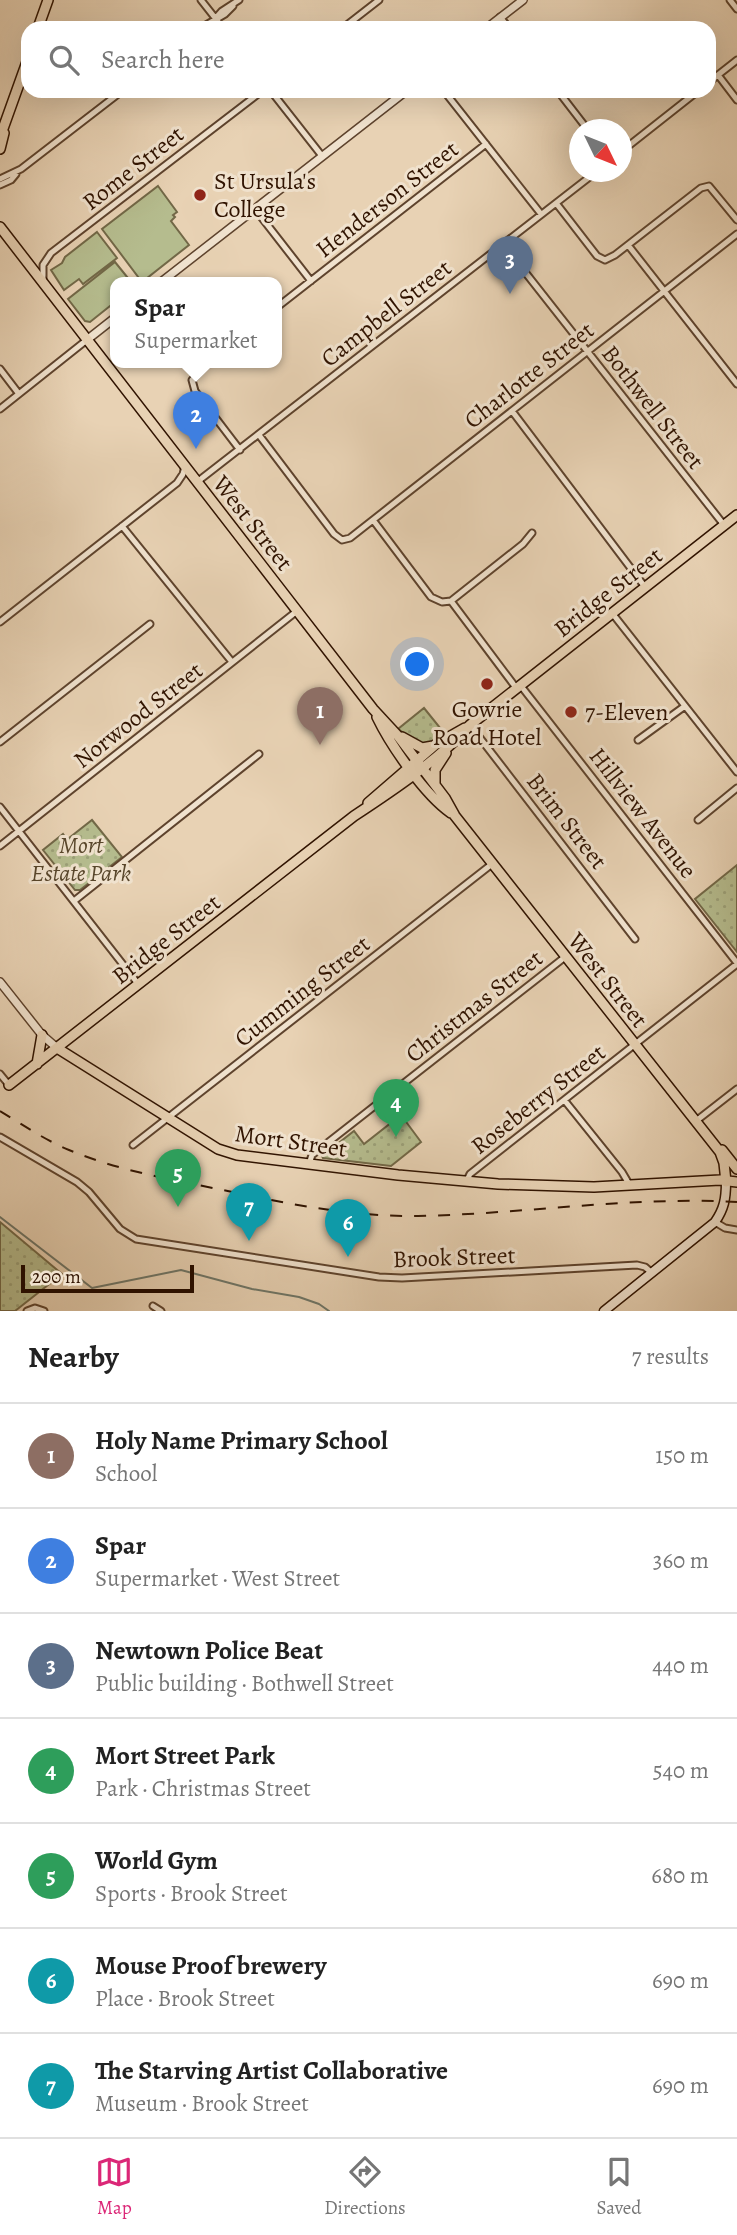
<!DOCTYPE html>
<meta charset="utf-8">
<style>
body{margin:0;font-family:Alegreya,serif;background:#f2f2f2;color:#222}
.compass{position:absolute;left:569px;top:119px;width:63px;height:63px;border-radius:50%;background:#fff;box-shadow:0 7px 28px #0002;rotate:133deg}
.scale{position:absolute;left:21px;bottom:18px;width:173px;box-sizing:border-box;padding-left:7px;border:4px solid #301300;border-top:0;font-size:19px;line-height:24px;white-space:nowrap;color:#301300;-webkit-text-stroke:5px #f0e2ce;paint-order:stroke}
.you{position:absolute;left:418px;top:665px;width:24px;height:24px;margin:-18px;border:5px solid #fff;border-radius:50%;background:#1a73e8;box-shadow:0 0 0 10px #1a73e833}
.badge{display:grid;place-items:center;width:46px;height:46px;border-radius:50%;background:#db2777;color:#fff;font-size:23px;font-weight:700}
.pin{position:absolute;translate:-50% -58px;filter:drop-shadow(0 2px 4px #0008)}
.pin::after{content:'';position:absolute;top:37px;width:24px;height:21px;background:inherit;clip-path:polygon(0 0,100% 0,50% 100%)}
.popup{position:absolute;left:110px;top:277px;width:172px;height:91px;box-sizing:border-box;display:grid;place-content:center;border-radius:14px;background:#fff;filter:drop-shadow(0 2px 5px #0005);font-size:23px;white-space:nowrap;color:#767676}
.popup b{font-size:26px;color:#222}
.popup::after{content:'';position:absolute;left:50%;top:100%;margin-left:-14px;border:14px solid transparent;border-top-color:#fff}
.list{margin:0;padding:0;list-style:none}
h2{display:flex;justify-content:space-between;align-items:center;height:91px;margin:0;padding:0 28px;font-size:30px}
h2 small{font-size:23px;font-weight:400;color:#767676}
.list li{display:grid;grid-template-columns:46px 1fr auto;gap:21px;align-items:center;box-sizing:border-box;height:105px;padding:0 28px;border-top:2px solid #e0e0e0}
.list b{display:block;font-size:26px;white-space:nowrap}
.list p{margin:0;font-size:23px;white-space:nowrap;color:#767676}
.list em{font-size:23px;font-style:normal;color:#767676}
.icon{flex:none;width:38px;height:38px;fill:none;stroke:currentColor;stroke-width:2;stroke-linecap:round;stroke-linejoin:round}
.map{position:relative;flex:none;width:737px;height:1311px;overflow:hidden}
.search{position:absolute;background:#fff;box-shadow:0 7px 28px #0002;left:21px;right:21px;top:21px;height:77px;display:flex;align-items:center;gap:18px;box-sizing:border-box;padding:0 24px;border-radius:21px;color:#767676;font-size:26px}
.sheet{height:826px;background:#fff}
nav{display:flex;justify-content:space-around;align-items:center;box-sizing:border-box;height:98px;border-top:2px solid #e0e0e0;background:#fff;font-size:19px;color:#767676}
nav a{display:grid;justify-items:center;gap:4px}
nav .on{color:#db2777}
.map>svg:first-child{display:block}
.grass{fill:url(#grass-dots);stroke:#726847;stroke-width:2}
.pitch{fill:#b5bc8e;stroke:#726847;stroke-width:2}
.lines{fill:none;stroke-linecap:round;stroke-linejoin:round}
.stream{stroke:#6e7668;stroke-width:2}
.minor-casing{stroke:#5e432d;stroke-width:9}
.tertiary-casing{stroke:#5e432d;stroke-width:10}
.secondary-casing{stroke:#301300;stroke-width:11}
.primary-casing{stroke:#301300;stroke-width:12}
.minor{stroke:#f0e2ce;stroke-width:5}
.tertiary{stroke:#f0e2ce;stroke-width:7}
.secondary{stroke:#f0e2ce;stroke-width:8}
.primary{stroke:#e8d2b4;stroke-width:9}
.rail{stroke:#301300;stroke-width:2;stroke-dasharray:12 12;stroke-linecap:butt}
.poi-dot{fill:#8f2418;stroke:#f0e2ce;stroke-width:2.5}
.labels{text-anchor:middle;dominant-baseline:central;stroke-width:6;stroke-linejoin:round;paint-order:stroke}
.street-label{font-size:24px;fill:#301300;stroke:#f0e2ce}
.poi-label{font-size:24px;fill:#301300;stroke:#f0e2ce;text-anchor:start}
.park-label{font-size:24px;font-style:italic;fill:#58462b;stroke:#f0e2ce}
</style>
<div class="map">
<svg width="737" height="1311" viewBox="0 0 737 1311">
<defs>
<pattern id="grass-dots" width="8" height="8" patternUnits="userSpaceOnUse" patternTransform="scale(1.75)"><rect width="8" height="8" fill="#b5bc8e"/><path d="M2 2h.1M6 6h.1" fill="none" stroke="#9ca179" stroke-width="1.8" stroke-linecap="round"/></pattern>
</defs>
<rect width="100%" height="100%" fill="#e8d2b4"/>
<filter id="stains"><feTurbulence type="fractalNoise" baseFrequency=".00286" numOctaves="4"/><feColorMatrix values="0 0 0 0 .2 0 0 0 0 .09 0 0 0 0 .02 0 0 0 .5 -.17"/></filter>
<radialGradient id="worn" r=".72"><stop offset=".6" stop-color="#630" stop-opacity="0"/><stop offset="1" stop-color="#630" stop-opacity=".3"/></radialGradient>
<path class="grass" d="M424 708 445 734 434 742 423 746 398 729Z
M92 820 122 857 80 890H75L43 850 63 834 66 838H69Z
M737 865V952L695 899Z
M401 1115 421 1142 391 1166 323 1158 322 1156 354 1131 364 1144Z
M0 1222 62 1274 15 1311H0Z"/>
<path class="pitch" d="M158 186 177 212 173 215 175 217 171 221 189 245 142 282 102 229Z
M97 232 117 258 83 284 79 279 64 290 51 270 62 263 65 257Z
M115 262 132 283H116L115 302 90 322 85 321 68 299Z"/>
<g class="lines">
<path class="stream" d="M0 1217 92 1288 181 1270 252 1289 299 1297 319 1304 329 1311"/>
<defs>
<path id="minor" d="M201 0 223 28
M730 0 737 9
M500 17 509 28
M201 28 225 14 233 6
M207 28 222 11 239 0
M343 28 379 0
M718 75 737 100
M709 82 737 60
M271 91 322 156
M444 91 541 214
M558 91 588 130
M622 151 698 91
M0 179 21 169 122 91
M0 185 11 180 16 174
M556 203 597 256 605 260 615 255 701 188 709 186 737 220
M255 209 311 281
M503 244 724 525
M628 245 737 384
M43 279V265L51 253 262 91
M276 308 486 144
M208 363 192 380 195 391 240 450
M0 369 19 394
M0 409 88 339
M512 411 645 587
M259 435 334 534 342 540 350 538 737 234
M197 482 596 172
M373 520 431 597 442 602 451 601 523 544 532 533
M122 526 232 662
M451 601 517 689
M612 613 737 772
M0 622 177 483 183 474 185 466
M521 686 737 963
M470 725 635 939
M638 740 685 706
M0 742 150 624
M0 807 139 985
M698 820 737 788
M0 846 297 611
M74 901 259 754
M0 1074 9 1085
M565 1101 622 1172 629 1184
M696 1121 737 1089
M0 1137 77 1182 89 1192 120 1229 136 1239 379 1277 402 1278 637 1265 645 1267 652 1273
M133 1145 492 864
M309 1164 312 1155 565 957
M466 1182 470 1174 737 964
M715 1222 725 1228 737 1230
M153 1306 161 1311
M27 1311 35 1308 44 1311"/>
<path id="tertiary" d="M487 28 523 0
M160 283 406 91
M88 339 116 317
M0 982 42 1035 57 1048"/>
<path id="secondary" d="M604 1311 715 1222C724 1209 726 1199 726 1182"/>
<path id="primary" d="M38 28 48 0
M0 137 28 59
M0 149 4 133
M0 227 373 709 398 736 445 798 455 816 720 1152 724 1163 726 1182
M377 717C391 746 425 795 451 813
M402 737 422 748 433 746
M435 784V770L446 753
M368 803 435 745 465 728
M57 1048 218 1149 237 1155 398 1175 498 1184 594 1187 720 1180 737 1182
M37 1064 42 1035
M9 1085 354 816C392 791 440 759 470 725L737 515
M722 1150 737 1169"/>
</defs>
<use href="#minor" class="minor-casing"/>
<use href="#tertiary" class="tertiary-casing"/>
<use href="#secondary" class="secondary-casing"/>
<use href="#primary" class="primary-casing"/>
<use href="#minor" class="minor"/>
<use href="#tertiary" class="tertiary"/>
<use href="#secondary" class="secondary"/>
<use href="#primary" class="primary"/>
<path class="rail" d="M0 1111C23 1125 45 1140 69 1150 117 1170 168 1179 218 1189 284 1203 350 1217 418 1216 524 1214 631 1196 737 1202"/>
</g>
<g class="poi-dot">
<circle cx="200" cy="195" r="7"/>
<circle cx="487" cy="684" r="7"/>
<circle cx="571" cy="712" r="7"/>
</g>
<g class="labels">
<g class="street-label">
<text transform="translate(133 168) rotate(-38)">Rome Street</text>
<text transform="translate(387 199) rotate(-38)">Henderson Street</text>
<text transform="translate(386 313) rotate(-38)">Campbell Street</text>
<text transform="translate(529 375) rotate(-38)">Charlotte Street</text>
<text transform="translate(653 407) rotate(52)">Bothwell Street</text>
<text transform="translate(253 523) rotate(52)">West Street</text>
<text transform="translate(608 592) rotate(-38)">Bridge Street</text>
<text transform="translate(138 715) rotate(-38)">Norwood Street</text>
<text transform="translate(643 813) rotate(52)">Hillview Avenue</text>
<text transform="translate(567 821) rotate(52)">Brim Street</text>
<text transform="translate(166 939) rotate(-38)">Bridge Street</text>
<text transform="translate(608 980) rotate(52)">West Street</text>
<text transform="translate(302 991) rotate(-38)">Cumming Street</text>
<text transform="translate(474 1006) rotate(-38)">Christmas Street</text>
<text transform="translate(538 1099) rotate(-38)">Roseberry Street</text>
<text transform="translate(291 1141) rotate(8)">Mort Street</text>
<text transform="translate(454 1257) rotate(-2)">Brook Street</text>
</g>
<g class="poi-label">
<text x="214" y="181">St Ursula's<tspan x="214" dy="28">College</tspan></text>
<text x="487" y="709" text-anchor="middle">Gowrie<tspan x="487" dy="28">Road Hotel</tspan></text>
<text x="585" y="712">7-Eleven</text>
</g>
<g class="park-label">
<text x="81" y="845">Mort<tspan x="81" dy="28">Estate Park</tspan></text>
</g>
</g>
<rect width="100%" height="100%" filter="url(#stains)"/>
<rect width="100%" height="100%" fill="url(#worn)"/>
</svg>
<svg class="compass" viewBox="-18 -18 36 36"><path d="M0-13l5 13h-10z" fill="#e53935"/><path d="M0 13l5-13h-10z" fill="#767676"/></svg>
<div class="scale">200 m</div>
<div class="you"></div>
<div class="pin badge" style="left:320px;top:745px;background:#8d6e63">1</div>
<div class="pin badge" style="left:196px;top:449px;background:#3f7fe0">2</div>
<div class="popup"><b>Spar</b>Supermarket</div>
<div class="pin badge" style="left:510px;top:294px;background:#5c6f8a">3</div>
<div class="pin badge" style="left:396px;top:1137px;background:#2e9e5b">4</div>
<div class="pin badge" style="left:178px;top:1207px;background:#2e9e5b">5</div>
<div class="pin badge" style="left:348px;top:1257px;background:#0f9aa8">6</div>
<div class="pin badge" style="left:249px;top:1241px;background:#0f9aa8">7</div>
<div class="search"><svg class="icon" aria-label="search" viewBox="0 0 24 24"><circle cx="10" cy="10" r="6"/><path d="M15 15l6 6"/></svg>Search here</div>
</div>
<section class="sheet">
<h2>Nearby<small>7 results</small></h2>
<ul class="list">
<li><span class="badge" style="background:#8d6e63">1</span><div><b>Holy Name Primary School</b><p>School</p></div><em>150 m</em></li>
<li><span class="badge" style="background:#3f7fe0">2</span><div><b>Spar</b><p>Supermarket · West Street</p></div><em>360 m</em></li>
<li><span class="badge" style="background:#5c6f8a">3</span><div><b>Newtown Police Beat</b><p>Public building · Bothwell Street</p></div><em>440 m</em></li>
<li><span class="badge" style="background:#2e9e5b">4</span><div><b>Mort Street Park</b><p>Park · Christmas Street</p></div><em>540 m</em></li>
<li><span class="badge" style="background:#2e9e5b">5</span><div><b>World Gym</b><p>Sports · Brook Street</p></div><em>680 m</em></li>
<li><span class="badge" style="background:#0f9aa8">6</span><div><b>Mouse Proof brewery</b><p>Place · Brook Street</p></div><em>690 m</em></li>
<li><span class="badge" style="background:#0f9aa8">7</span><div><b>The Starving Artist Collaborative</b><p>Museum · Brook Street</p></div><em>690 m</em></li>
</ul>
</section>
<nav>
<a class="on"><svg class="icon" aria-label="map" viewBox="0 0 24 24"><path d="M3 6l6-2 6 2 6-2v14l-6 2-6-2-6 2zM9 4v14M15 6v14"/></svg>Map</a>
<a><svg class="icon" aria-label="directions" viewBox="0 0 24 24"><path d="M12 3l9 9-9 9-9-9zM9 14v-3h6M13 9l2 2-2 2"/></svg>Directions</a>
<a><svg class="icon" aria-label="saved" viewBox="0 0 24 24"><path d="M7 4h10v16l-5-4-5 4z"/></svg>Saved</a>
</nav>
